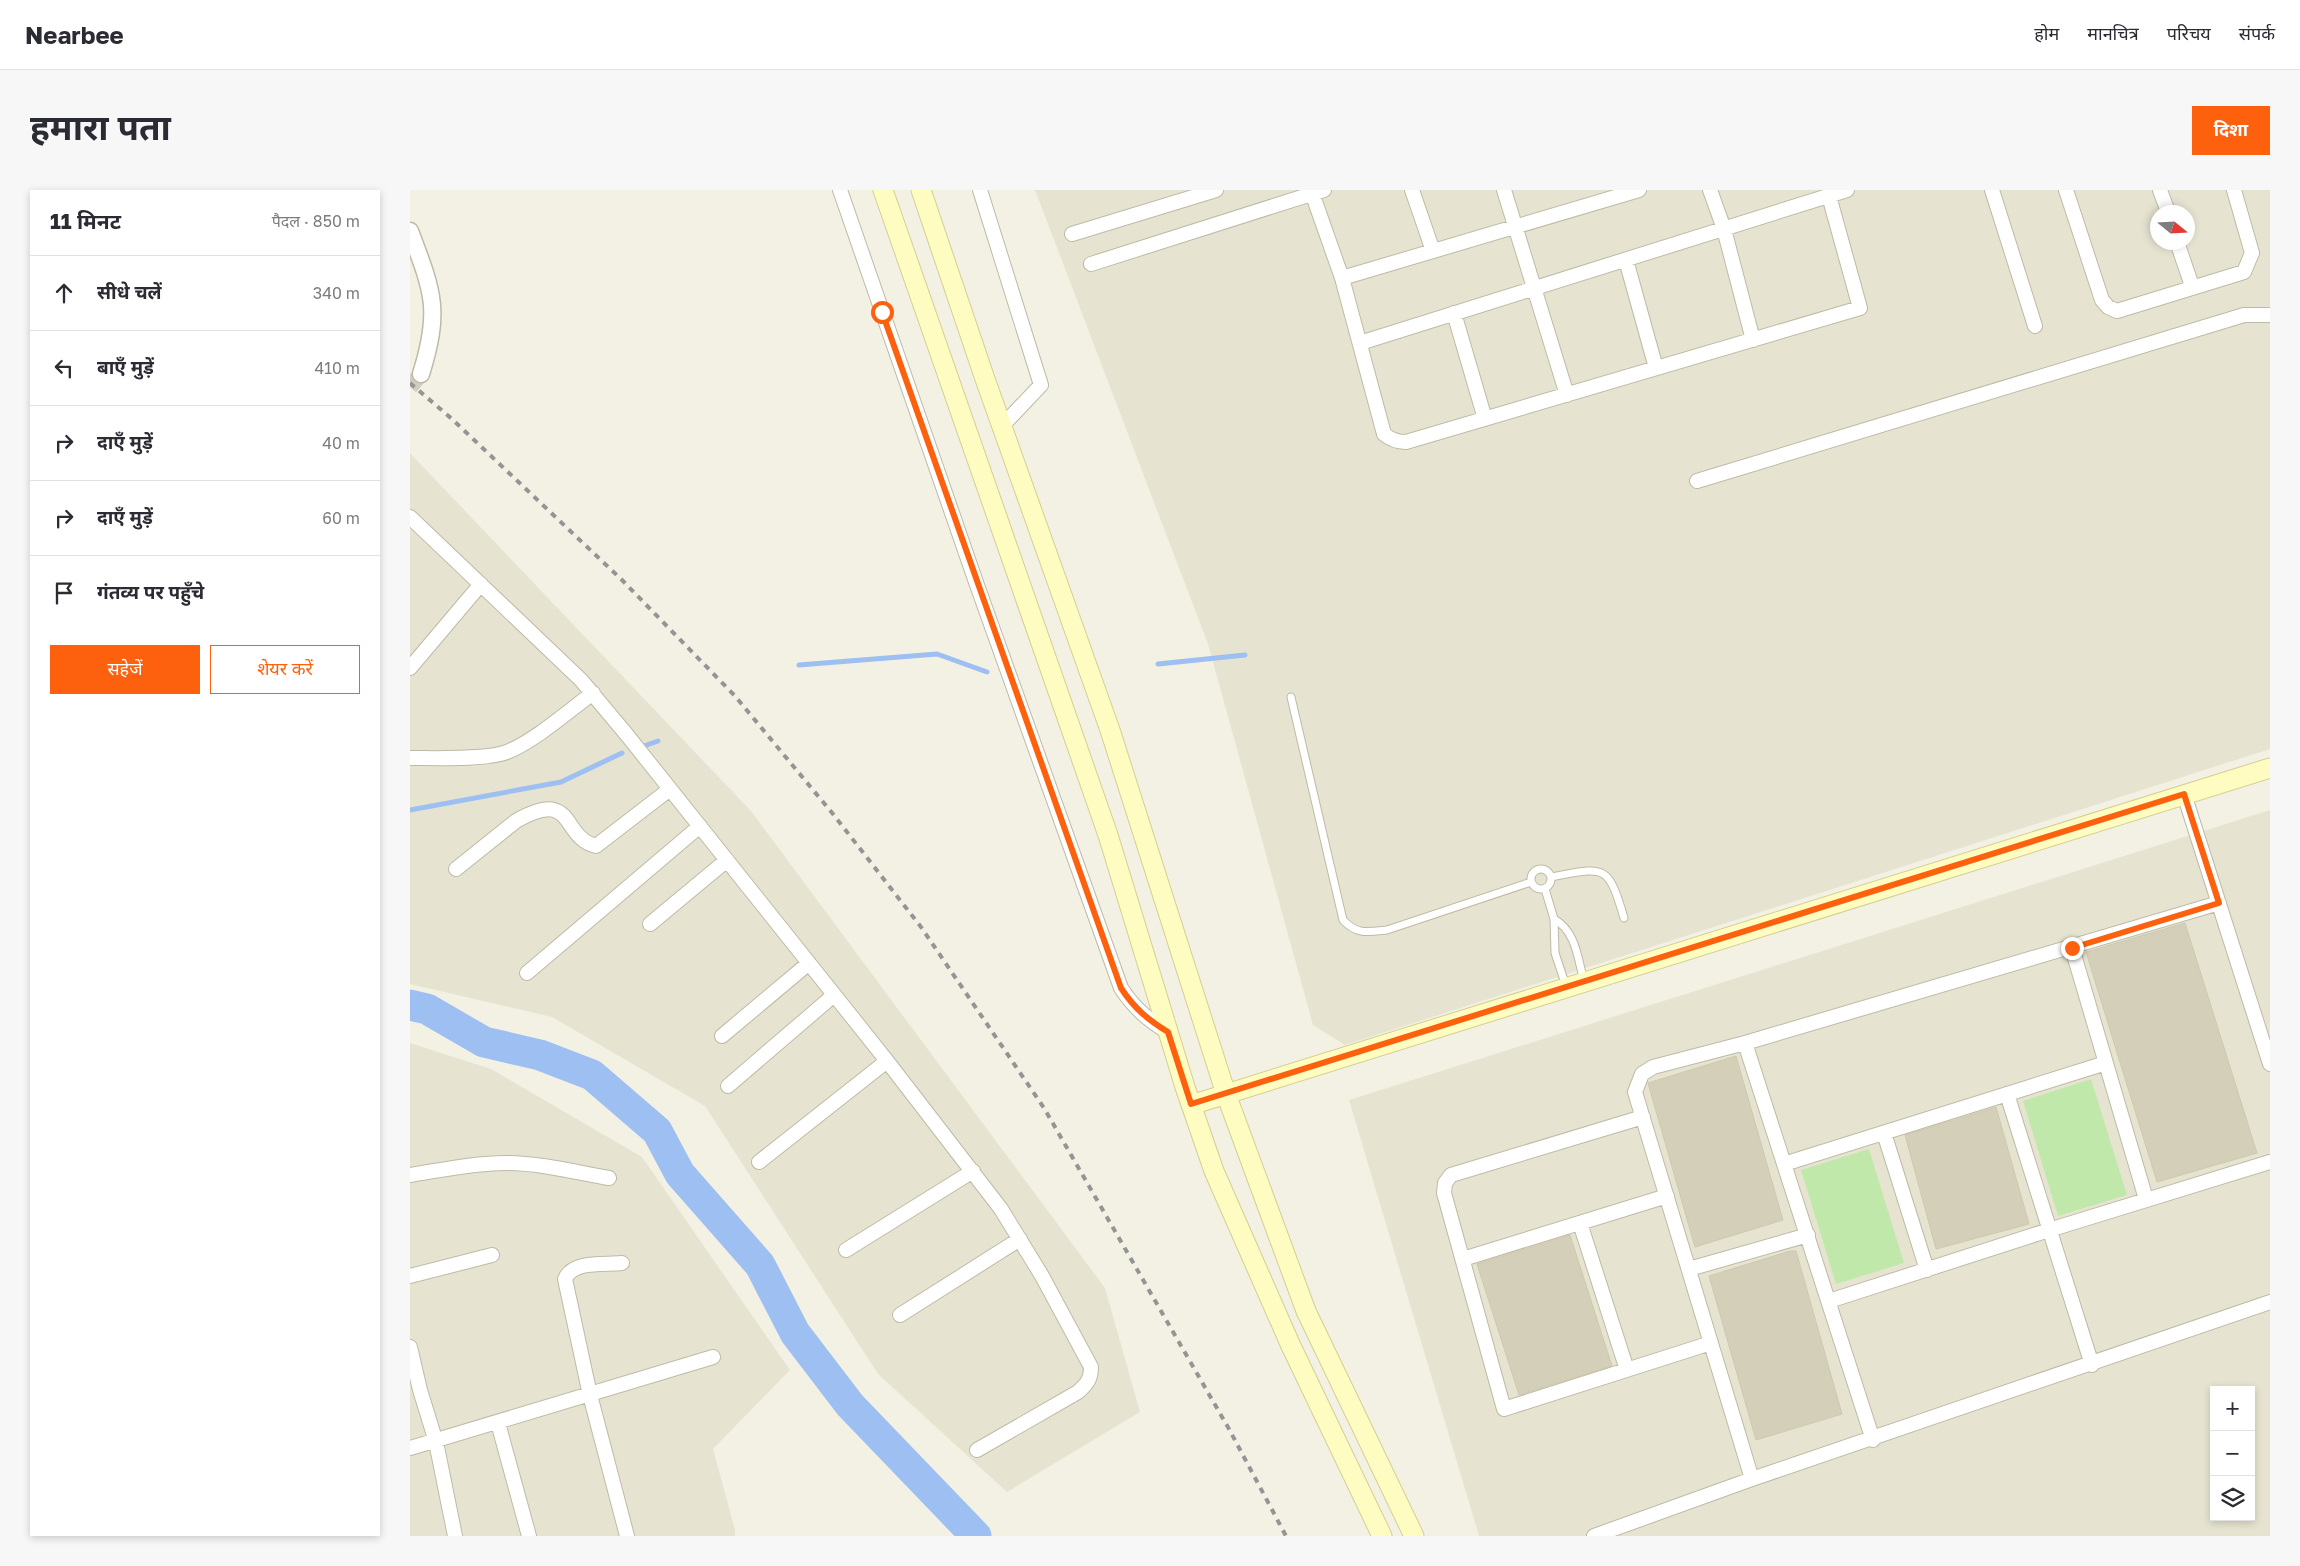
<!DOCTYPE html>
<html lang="hi">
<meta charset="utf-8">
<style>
body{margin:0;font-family:"Golos Text","Noto Sans Devanagari",sans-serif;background:#f7f7f7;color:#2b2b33}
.controls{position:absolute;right:15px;bottom:15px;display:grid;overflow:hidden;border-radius:0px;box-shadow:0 2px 8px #0003}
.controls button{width:45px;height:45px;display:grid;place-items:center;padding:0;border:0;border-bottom:1px solid #e1e1e2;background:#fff;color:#2b2b33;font:25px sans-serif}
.compass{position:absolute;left:1740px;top:15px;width:45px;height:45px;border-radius:50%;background:#fff;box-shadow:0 2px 8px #0003;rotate:108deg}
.stop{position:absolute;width:15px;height:15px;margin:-11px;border:4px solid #fe610e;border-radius:50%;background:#fff}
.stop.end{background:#fe610e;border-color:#fff;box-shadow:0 1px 5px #0008}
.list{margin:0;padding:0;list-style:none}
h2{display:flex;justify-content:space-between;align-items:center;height:65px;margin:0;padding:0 20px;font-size:21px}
h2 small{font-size:16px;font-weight:400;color:#7c7c81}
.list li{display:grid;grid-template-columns:32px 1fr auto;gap:15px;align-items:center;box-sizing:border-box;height:75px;padding:0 20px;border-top:1px solid #e1e1e2}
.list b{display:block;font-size:19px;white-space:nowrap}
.list em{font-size:16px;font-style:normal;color:#7c7c81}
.actions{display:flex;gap:10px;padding:15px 20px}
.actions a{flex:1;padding:11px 0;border:1px solid #fe610e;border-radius:0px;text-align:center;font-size:18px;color:#fe610e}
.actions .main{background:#fe610e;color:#fff}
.icon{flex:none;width:28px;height:28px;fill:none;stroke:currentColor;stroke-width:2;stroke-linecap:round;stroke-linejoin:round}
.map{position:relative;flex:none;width:1860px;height:1346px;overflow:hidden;border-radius:0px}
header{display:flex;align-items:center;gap:30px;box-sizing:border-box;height:70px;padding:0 25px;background:#fff;border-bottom:1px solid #e1e1e2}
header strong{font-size:24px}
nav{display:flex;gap:28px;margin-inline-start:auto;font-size:18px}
.intro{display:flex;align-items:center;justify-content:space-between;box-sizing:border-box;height:120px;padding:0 30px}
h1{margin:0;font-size:35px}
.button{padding:12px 22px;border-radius:0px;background:#fe610e;color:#fff;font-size:18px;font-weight:700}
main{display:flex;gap:30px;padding:0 30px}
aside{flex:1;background:#fff;border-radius:0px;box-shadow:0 2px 8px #0003}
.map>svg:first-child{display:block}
.residential{fill:#e6e4d1;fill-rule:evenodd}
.green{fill:#c1e8ab}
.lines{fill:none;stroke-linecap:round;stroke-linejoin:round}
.stream{stroke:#9dbff1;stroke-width:5}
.river{stroke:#9dbff1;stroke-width:31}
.building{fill:#d4cfb9;stroke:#cfc8ac}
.tertiary-tunnel{stroke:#cfcec1;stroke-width:16;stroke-dasharray:16 8;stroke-linecap:butt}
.service-casing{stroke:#bebaa6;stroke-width:9}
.minor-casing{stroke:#bebaa6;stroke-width:16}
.tertiary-casing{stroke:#bebaa6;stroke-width:19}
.secondary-casing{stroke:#d4cf92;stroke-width:21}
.service{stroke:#fff;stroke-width:7}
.minor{stroke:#fff;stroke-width:14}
.tertiary{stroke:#fff;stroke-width:16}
.secondary{stroke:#fffcc1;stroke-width:19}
.rail{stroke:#949494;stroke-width:4;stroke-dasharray:6 6;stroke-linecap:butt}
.route{stroke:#fe610e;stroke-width:6}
</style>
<header>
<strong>Nearbee</strong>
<nav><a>होम</a><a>मानचित्र</a><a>परिचय</a><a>संपर्क</a></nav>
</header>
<div class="intro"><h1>हमारा पता</h1><a class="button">दिशा</a></div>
<main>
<aside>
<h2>11 मिनट<small>पैदल · 850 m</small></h2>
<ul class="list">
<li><svg class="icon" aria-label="ahead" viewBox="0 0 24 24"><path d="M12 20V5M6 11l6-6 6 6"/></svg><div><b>सीधे चलें</b></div><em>340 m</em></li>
<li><svg class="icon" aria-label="left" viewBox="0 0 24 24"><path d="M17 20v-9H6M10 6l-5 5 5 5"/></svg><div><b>बाएँ मुड़ें</b></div><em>410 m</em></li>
<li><svg class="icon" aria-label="right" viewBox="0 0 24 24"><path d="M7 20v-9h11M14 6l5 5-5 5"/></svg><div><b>दाएँ मुड़ें</b></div><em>40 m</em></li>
<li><svg class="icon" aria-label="right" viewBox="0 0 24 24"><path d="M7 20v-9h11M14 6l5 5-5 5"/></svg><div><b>दाएँ मुड़ें</b></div><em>60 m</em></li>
<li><svg class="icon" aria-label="arrive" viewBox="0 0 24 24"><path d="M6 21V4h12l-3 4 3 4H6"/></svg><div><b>गंतव्य पर पहुँचे</b></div></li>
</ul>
<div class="actions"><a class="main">सहेजें</a><a>शेयर करें</a></div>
</aside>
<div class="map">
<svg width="1860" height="1346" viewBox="0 0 1860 1346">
<rect width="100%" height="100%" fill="#f2f1e4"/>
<path class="residential" d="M625 0H1860V559L935 855 903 835 798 454ZM1748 22H1778V52H1748Z
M0 263 341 621 695 1098 730 1222 597 1302 468 1184 295 916 142 827 0 794Z
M1860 620V1346H1069L939 910ZM1804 1200H1841V1327H1804Z
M0 853 81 879 232 967 380 1180 303 1259 325 1340V1346H0Z"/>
<path class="green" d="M1681 889 1717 1005 1648 1026 1613 911Z
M1459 959 1494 1073 1426 1094 1391 980Z"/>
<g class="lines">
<path class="stream" d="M748 474 835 465
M389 475 527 464 577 482
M234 556 248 551
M0 620 151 592 212 563"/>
<path class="river" d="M0 815 17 819 74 852 130 865 182 885 247 941 270 984 350 1075 385 1143 440 1215 566 1346"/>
</g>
<path class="building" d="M1775 733 1847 963 1747 992 1676 762Z
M1326 866 1373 1030 1285 1057 1238 893Z
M1586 917 1619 1034 1526 1059 1495 945Z
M1160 1045 1202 1176 1109 1205 1067 1074Z
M1380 1061H1386L1432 1224 1346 1250 1299 1086Z"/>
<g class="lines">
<path class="tertiary-tunnel" d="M0 197 11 184"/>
<defs>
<path id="service" d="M881 507 933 730C947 745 958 742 977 740L1121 692
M1121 689a10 10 0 1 1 20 0a10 10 0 1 1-20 0Z
M1141 687C1195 677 1198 673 1214 728
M1135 699 1144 729 1145 763 1156 796
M1144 729C1166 741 1168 769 1174 792"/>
<path id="minor" d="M430 0 567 395 711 798C724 818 738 830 758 842
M570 0 631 195 592 236
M901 0 932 88 974 244C981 250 987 252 996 252L1450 118 1419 6
M1002 0 1023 61
M1094 0 1157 205
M1300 0 1314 39 1343 150
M1582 0 1625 136
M1656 0 1692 110 1698 117 1707 121 1834 82 1842 63 1824 0
M1750 0 1758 22
M662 44 806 0
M1767 52 1782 96
M1216 70 1246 178
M681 74 914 0
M932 88 1229 0
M1044 123 1075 229
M950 153 1437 0
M1287 291 1834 125H1860
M0 327 171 490 217 545 477 871 591 1019 632 1086 681 1177C681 1189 677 1194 668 1202L567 1260
M0 478 71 394
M0 568C23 568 77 570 97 562 126 550 157 522 183 503
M1774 604 1860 874
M46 679 106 631C166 597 150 647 186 656L260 599
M240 734 317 670
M1662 758 1736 1009
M117 783 290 636
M312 846 399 773
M1335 853 1463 1250
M318 896 424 805
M1597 904 1682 1175
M1233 927 1041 985 1035 993 1034 1003 1094 1219 1301 1153
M1474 943 1517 1080
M349 972 477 871
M1374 974 1696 873
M0 985C32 980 64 973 96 973 130 973 165 982 199 988
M1170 1033 1217 1180
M436 1060 563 981
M1053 1069 1257 1006
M212 1073C194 1075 163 1070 155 1089L180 1205 217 1346
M1279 1079 1398 1045
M0 1086 82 1065
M1419 1111 1639 1040 1860 972
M490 1125 610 1049
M0 1157 10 1200 26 1252 45 1346
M88 1233 119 1346
M0 1258 303 1167
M1342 1289 1225 902 1232 884 1243 877 1335 853 1809 713
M1184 1346 1342 1289 1860 1112"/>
<path id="tertiary" d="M0 41C23 102 31 120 11 184"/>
<path id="secondary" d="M473 0 698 645 775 897 804 981 881 1156 972 1346
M511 0 575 189 700 540 816 904 896 1121 1004 1346
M781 915 1860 578"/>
</defs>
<use href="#service" class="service-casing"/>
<use href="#minor" class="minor-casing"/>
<use href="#tertiary" class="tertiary-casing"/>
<use href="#secondary" class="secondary-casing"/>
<use href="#service" class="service"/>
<use href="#minor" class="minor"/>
<use href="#tertiary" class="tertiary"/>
<use href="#secondary" class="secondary"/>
<path class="rail" d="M0 193 42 229 211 389 325 506 423 624 511 737 634 918 819 1239 876 1346"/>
</g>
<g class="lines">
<path class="route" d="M472 122 711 798C724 818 738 830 758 842L781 914 1774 604 1809 713 1662 758"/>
</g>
</svg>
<div class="controls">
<button>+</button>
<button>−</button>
<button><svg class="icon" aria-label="layers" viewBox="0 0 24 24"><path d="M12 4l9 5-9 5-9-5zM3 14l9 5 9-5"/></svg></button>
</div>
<svg class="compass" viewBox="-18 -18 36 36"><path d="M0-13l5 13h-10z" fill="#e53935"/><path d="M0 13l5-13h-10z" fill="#7c7c81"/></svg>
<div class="stop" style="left:472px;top:122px"></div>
<div class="stop end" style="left:1662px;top:758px"></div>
</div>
</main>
